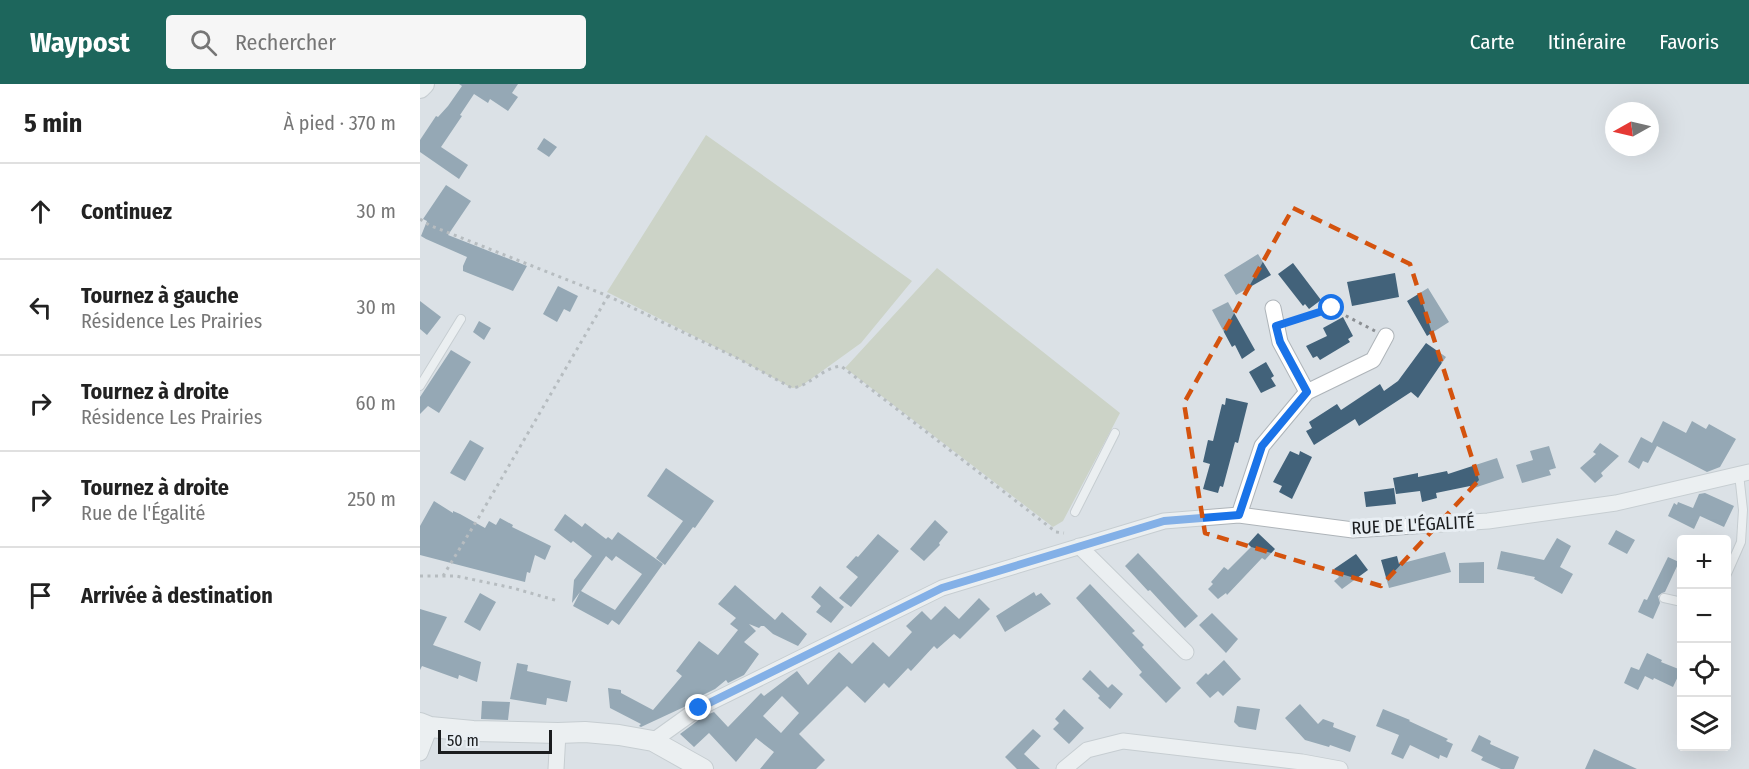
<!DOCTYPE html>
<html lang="fr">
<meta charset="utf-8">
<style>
body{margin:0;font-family:"Fira Sans Condensed",sans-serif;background:#f6f6f6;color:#222}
.controls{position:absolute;right:18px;bottom:18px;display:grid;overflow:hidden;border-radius:6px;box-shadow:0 6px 24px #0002}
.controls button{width:54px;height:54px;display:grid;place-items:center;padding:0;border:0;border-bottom:2px solid #e0e0e0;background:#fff;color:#222;font:30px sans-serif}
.compass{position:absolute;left:1185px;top:18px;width:54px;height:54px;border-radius:50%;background:#fff;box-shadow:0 6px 24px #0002;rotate:262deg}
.scale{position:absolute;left:18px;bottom:15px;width:114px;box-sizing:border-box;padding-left:6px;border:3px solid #1b1d1f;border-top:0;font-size:16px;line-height:21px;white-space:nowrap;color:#1b1d1f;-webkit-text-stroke:4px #e8eef3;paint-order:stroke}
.stop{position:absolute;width:18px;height:18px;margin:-14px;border:4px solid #1a73e8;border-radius:50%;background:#fff}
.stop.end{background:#1a73e8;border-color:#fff;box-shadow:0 2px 6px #0008}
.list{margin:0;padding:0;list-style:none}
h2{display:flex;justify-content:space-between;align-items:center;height:78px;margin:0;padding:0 24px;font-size:26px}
h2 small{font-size:20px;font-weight:400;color:#767676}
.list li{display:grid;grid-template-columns:39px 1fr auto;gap:18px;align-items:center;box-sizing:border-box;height:96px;padding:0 24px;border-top:2px solid #e0e0e0}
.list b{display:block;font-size:22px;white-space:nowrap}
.list p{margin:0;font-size:20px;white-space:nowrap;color:#767676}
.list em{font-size:20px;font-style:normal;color:#767676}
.icon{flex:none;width:33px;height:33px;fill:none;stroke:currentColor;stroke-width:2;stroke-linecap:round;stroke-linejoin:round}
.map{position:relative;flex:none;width:1329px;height:685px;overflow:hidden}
header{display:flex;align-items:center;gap:36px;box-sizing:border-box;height:84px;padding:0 30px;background:#1d665c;color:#fff}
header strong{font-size:28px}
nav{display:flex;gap:33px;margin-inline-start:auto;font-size:21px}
.search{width:420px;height:54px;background:#f6f6f6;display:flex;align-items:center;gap:15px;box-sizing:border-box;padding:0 21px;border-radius:6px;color:#767676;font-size:22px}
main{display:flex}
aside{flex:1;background:#fff}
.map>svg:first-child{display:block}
.green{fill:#bac0a2}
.building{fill:#42627a;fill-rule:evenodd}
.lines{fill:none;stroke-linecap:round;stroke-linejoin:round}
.service-casing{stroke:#aeb4b9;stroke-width:10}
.minor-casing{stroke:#aeb4b9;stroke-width:17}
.tertiary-casing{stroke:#aeb4b9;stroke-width:22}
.path{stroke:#8b8f93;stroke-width:3;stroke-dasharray:3 4.5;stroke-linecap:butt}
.service{stroke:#fff;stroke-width:8}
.minor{stroke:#fff;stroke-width:15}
.tertiary{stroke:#fff;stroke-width:20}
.route{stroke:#1a73e8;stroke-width:8}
.marked{fill:none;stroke:#d4530e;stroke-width:4.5;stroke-dasharray:12 8;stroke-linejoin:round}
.labels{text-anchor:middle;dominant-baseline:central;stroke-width:6;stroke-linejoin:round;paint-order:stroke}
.street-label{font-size:18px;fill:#1b1d1f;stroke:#e8eef3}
</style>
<header>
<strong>Waypost</strong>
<div class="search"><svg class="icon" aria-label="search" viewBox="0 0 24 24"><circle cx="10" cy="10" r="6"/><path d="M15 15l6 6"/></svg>Rechercher</div>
<nav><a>Carte</a><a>Itinéraire</a><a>Favoris</a></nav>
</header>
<main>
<aside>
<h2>5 min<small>À pied · 370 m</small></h2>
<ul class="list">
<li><svg class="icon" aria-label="ahead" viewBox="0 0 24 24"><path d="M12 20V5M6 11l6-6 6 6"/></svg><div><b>Continuez</b></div><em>30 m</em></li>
<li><svg class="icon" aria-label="left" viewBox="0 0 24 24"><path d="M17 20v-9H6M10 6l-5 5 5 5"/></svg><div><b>Tournez à gauche</b><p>Résidence Les Prairies</p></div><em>30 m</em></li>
<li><svg class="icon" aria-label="right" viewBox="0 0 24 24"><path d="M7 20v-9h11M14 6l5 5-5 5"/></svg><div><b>Tournez à droite</b><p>Résidence Les Prairies</p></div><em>60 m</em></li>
<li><svg class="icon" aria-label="right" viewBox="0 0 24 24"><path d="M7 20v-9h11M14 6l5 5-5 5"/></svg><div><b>Tournez à droite</b><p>Rue de l'Égalité</p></div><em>250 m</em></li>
<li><svg class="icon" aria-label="arrive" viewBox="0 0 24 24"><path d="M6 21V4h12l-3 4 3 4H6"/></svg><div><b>Arrivée à destination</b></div></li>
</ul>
</aside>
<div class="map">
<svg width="1329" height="685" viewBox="0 0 1329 685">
<rect width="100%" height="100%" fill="#dbe1e6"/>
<path class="green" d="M286 51 492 197 441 259 380 303 372 304 317 274 187 208Z
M517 184 700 329 643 437 633 443 425 284Z"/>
<path class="building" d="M39 0H98L92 9 98 13 88 27 70 15 68 19 54 10 40 31 42 32 21 63 48 81 39 95 0 68V56L16 32 18 33 28 22 42 2Z
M124 54 137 63 129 73 117 65Z
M26 101 51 117 28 151 107 182 93 207 43 187V182L47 173 6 155 1 152 7 137 3 135Z
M838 170 851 191 816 211 804 191Z
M873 179 901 216 889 225 885 220 883 222 858 190Z
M975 189 979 213 932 222 927 198Z
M138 202 158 212 150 228 144 225 137 238 123 230Z
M1008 204 1029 238 1007 252 987 217Z
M0 217 21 233 7 251 0 245Z
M808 218 835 266 822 275 815 261 812 263 792 226Z
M923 233 933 252 928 255 930 258 900 276 897 272 893 274 886 262 907 252 903 244Z
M59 237 71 244 64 256 53 248Z
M1006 259 1026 273 998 314 991 308 939 342 935 335 894 361 886 347 892 344 889 338 917 320 921 326 960 300 964 307 978 297Z
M31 266 51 278 19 329 8 322 0 330V313Z
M846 278 854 292 851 294 856 302 841 309 829 288Z
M806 314 828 319 818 359 815 358 803 403 800 402 798 409 783 405 790 380 783 378 788 356 793 357 802 320 805 321Z
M1243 337 1266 349 1272 337 1286 345 1289 340 1316 355 1300 383 1287 388 1237 362 1228 379 1223 377 1219 385 1208 378 1221 353 1232 359Z
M50 356 64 364 45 397 30 389Z
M1180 359 1199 372 1181 389 1183 392 1175 399 1160 384 1176 370 1173 368Z
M1129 362 1136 384 1129 386 1131 391 1102 399 1096 381 1113 376 1110 367Z
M870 367 879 371 880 367 892 373 872 415 859 408 862 402 853 398Z
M1077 374 1084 394 1051 405 1050 402 1016 409 1017 414 1002 418 1000 407 976 410 973 394 998 389V393L1027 387 1028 390Z
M246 384 294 417 275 444 273 443 245 481 236 474 263 437 227 412Z
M974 404 976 420 946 423 944 408Z
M1285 409 1314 422 1304 443 1280 432 1274 445 1248 432 1254 419 1257 421 1258 418 1273 424 1279 410Z
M14 417 33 429V427L40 430 65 444 69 437 76 441 80 434 93 441 92 443 131 462 125 476 115 471 110 489 107 488 105 498 0 471V442Z
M145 430 162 443 165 439 186 455 188 453 192 456 198 448 243 480 199 541 192 536 188 541 153 522 160 508 152 519 154 496 172 472 153 457 151 459 134 446ZM186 472 192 477 196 472 222 490 195 526 161 507Z
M515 436 528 448 519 459 520 461 504 477 490 465Z
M1196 446 1215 456 1207 470 1188 460Z
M838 449 855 465 845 476 842 474 807 511 806 509 798 515 788 505 793 500 791 498 804 483 808 486 831 463 828 460Z
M458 450 479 467 431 523 419 514 438 493 426 483 436 472 438 473Z
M1137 454 1151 462 1140 483 1153 490 1142 510 1114 495 1115 493 1077 485 1081 467 1124 476Z
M1025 468 1031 488 969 504 961 476 977 472 979 480Z
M718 469 778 532 765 544 730 506 728 507 705 482Z
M936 470 948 486 922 505 914 497 919 493 914 485Z
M1248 473 1259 478 1245 508 1242 509 1238 512 1240 519 1233 535 1218 528 1224 515 1227 516Z
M1064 478V499H1039V479Z
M670 500 715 547 712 549 724 561 722 563 761 604 746 619 719 591 722 588 656 514Z
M315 501 355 536 362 528 387 550 378 562 353 550 344 542H341L339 544 329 540 336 547 324 558 339 570 324 591 308 599 306 596 295 605 275 615 264 623 221 643 219 642 221 640 190 624 188 604 201 606V609L233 626 262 592 256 587 279 557 298 571 318 546 310 540 316 534 298 520Z
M400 502 424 523 411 539 396 528 401 522 391 513Z
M614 508 616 512 621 509 631 520 585 548 576 532Z
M60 509 76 518 60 547 44 538Z
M559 514 570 525 540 555 534 550 517 565 514 562 491 587 488 584 469 604 464 599 445 619 427 602 379 650 405 676 396 685H340L354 668 336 654 316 678 289 649 274 663 260 650 284 632 294 628 308 643 341 609 344 612 377 587 388 601 419 568 432 580 453 558 469 573 492 548 486 542 502 527 511 536 525 522 539 535ZM362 612 379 629 361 649 343 632Z
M0 525 27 533 13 561 61 578 57 598 39 591 38 595 2 582 0 586Z
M792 529 818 555 806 569 779 541Z
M1227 569 1242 576 1241 578 1261 586 1253 603 1234 594 1233 596 1225 592 1218 606 1204 599 1211 583 1219 586Z
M804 576 821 595 803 612 798 607 790 614 776 599 786 589 788 591Z
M97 579 108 581 107 587 151 597 147 618 127 614 126 621 90 615Z
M670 586 688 604 692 600 703 610 690 625 678 614 680 612 662 595Z
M62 617 90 618 88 636 61 635Z
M880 620 898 640 903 635 914 639 913 643 936 652 930 668 910 661 909 663 885 656 865 634Z
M817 622 840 625 836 646 819 643 814 638Z
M644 625 664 644 649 660 633 645 639 639 635 635Z
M963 625 990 636 989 637 1028 655 1026 657 1033 660 1027 674 1020 671 1019 675 990 661 983 675 971 670 979 651 956 642Z
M613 645 621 652 604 670 620 685H597L585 673Z
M1059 651 1071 657 1070 660 1099 673 1094 685H1081L1061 676 1063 673 1051 667Z
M1174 665 1217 685H1165Z"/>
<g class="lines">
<defs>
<path id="service" d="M0 302 41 235
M655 428 695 349
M1306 492 1321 458 1323 426 1319 390
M1244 514 1262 518"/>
<path id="minor" d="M853 224 860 258 887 308
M819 431 842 362 887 308 953 276 966 252
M659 462 766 568
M233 657 279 624 522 504 744 437 819 431 933 446 1068 437 1196 419 1329 388
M0 669 10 643
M136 685 138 649
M644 685 667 666 703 657 882 678 920 685"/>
<path id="tertiary" d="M0 4 4 0
M0 639 10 643 53 647 138 649 165 648 199 651 233 657 283 685"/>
</defs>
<use href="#service" class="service-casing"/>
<use href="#minor" class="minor-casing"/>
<use href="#tertiary" class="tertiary-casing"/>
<path class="path" d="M0 135 9 141 188 212 317 274 372 304C390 302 402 284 421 282L636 448 644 449
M870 238 911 224 955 247
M0 492H36L93 504 138 517
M23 492 59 433 188 212"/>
<use href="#service" class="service"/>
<use href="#minor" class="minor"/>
<use href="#tertiary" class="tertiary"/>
</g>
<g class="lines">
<path class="route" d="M279 624 522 504 744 437 819 431 842 362 887 308 860 258 856 242 912 224"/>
</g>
<path d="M0 0H1329V685H0ZM873 124 990 180 1059 396 961 502 785 449 764 319Z" fill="#dbe1e6" fill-opacity=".55" fill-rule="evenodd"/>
<path class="marked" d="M873 124 990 180 1059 396 961 502 785 449 764 319Z"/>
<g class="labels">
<g class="street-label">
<text transform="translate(993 441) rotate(-3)">RUE DE L'ÉGALITÉ</text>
</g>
</g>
</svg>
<div class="controls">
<button>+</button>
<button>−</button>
<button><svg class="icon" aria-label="locate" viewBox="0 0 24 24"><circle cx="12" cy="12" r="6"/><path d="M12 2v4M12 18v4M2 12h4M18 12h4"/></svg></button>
<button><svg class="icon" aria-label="layers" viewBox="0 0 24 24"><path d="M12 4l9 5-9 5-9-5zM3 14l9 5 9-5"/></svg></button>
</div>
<svg class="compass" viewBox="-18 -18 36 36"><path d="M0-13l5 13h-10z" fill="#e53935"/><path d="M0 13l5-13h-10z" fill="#767676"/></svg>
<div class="scale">50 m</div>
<div class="stop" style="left:912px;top:224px"></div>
<div class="stop end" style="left:279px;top:624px"></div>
</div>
</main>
